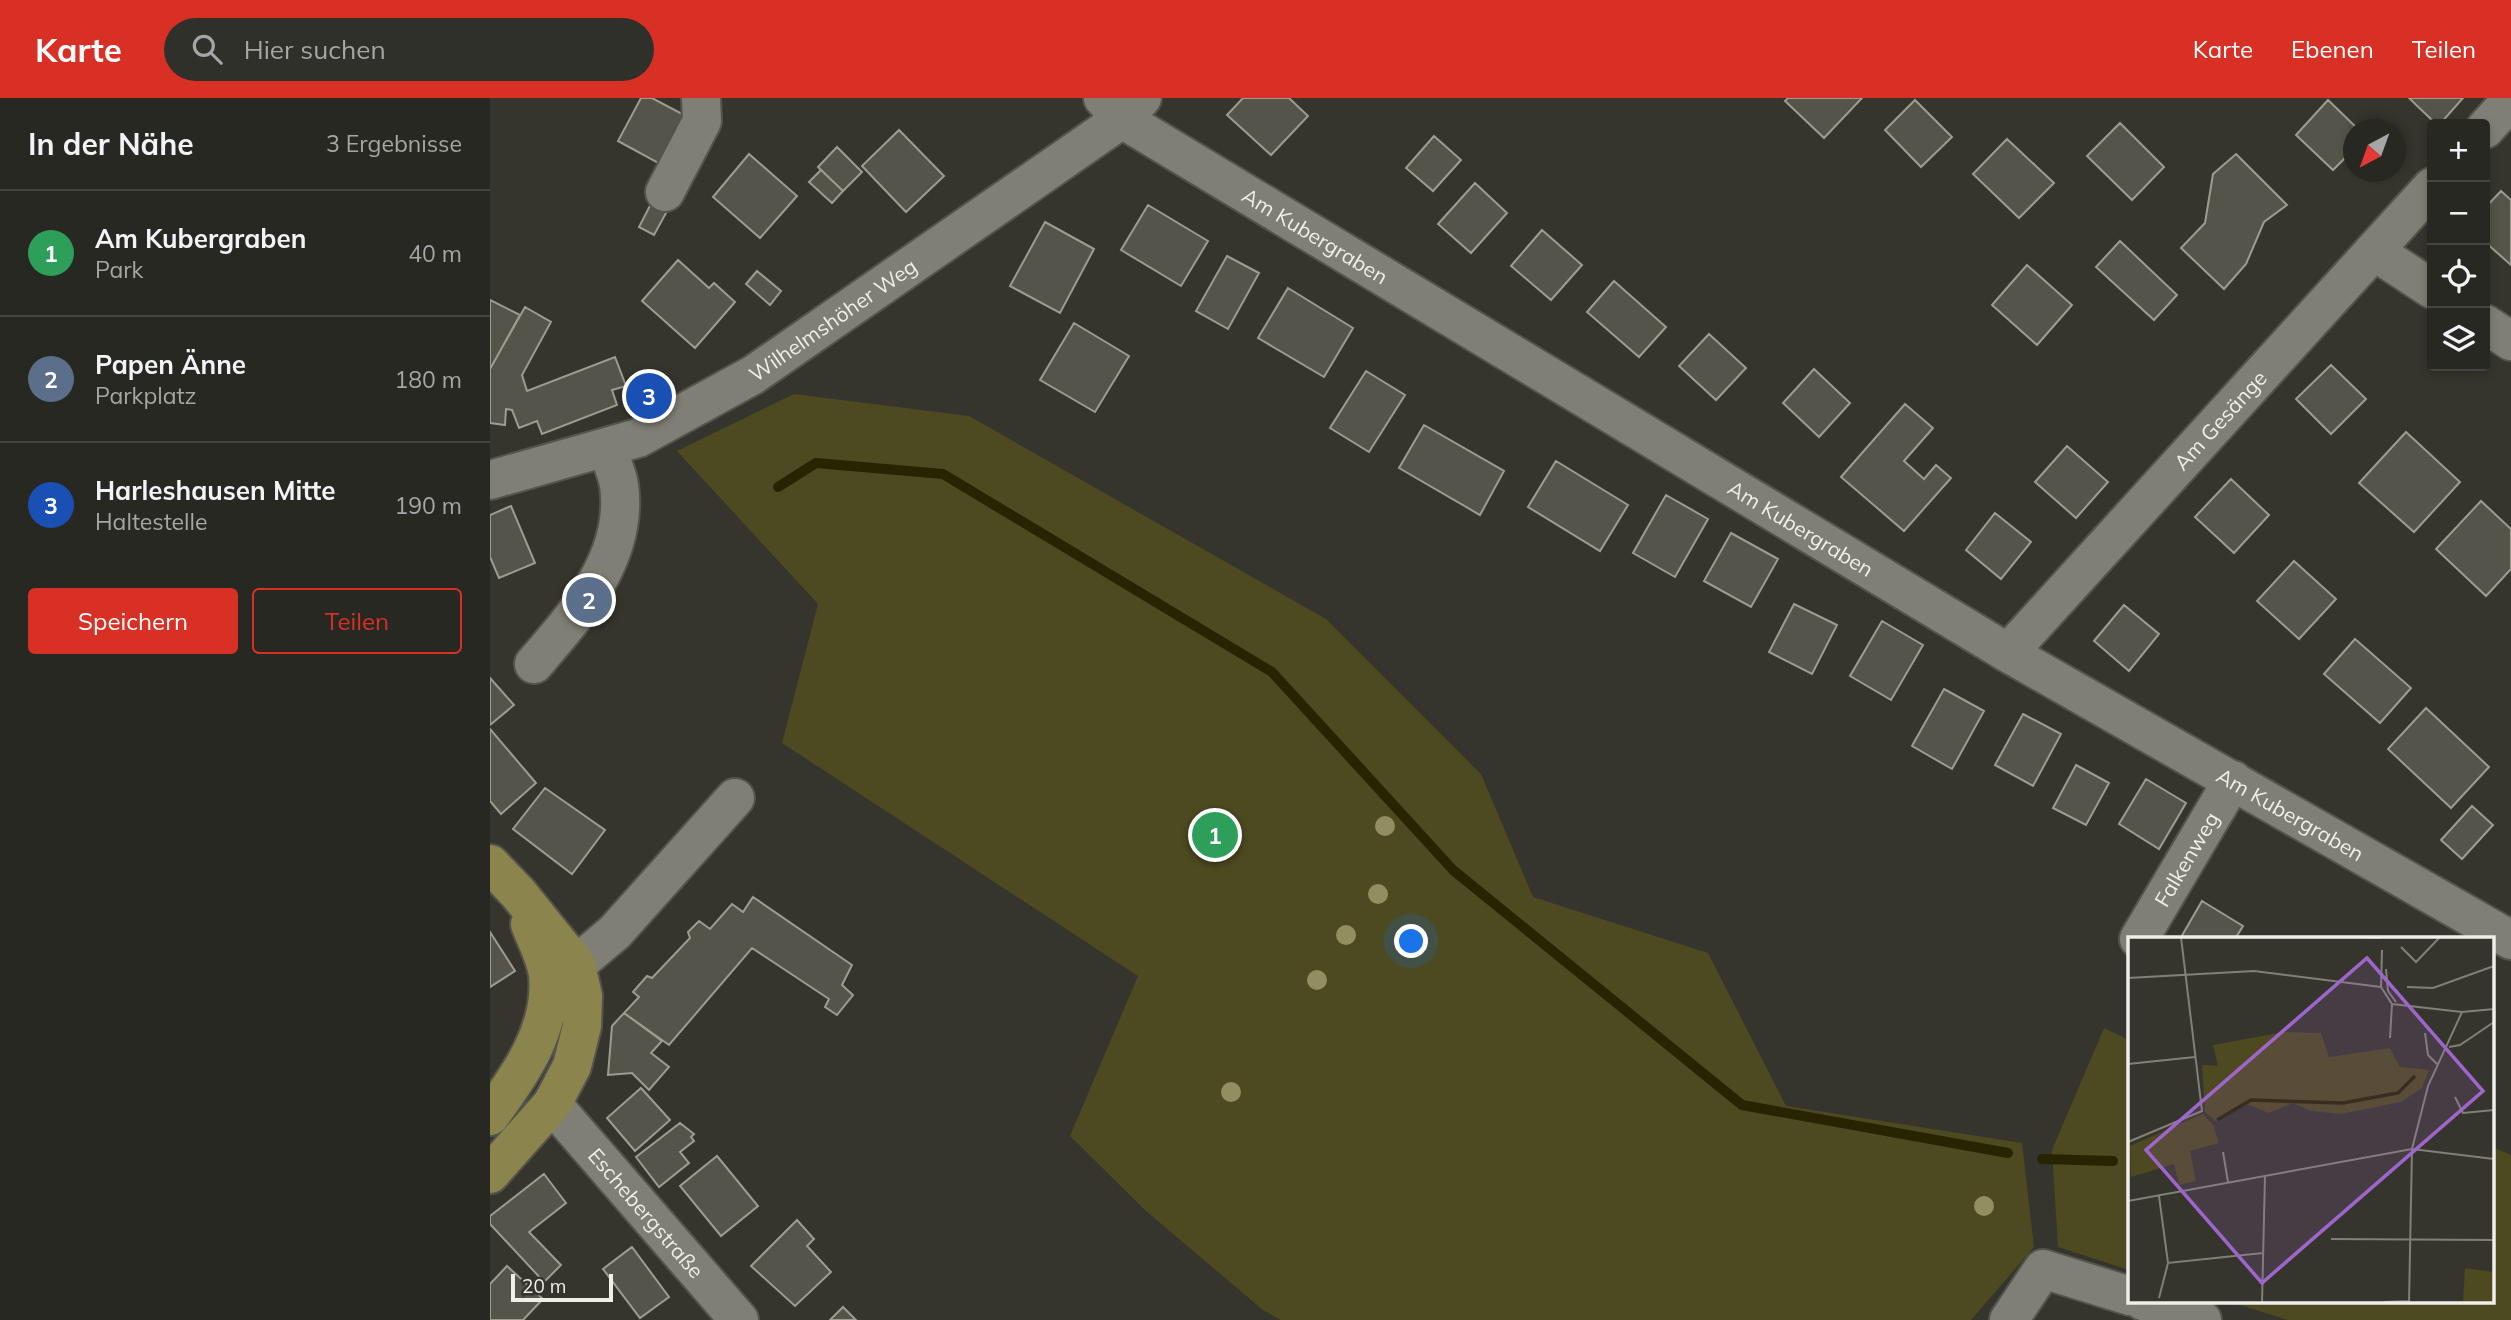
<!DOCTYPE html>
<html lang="de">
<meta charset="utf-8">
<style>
body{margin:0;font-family:Mulish,sans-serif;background:#30302a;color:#f1f3f6}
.controls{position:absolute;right:21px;top:21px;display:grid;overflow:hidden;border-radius:7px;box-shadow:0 4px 10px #0003}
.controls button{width:63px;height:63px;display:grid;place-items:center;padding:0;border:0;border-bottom:2px solid #444440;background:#282822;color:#f1f3f6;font:35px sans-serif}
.compass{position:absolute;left:1853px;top:21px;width:63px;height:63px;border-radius:50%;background:#282822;box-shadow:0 4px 10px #0003;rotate:221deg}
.scale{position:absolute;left:21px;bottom:18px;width:102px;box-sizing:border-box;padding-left:7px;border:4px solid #efeee9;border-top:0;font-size:19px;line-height:24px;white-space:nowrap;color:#efeee9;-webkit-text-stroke:5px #36352d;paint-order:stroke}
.you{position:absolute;left:922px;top:844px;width:24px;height:24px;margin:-18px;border:5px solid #fff;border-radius:50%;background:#1a73e8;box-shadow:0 0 0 10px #1a73e833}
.badge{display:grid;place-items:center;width:46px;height:46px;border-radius:50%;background:#d93025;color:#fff;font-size:23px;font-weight:700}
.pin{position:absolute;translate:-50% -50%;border:4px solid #fff;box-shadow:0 2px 7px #0006}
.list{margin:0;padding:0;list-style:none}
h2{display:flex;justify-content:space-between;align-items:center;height:91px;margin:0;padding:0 28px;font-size:30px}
h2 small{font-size:23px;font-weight:400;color:#a5a6a5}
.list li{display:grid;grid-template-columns:46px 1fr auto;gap:21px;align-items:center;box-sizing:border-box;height:126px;padding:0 28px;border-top:2px solid #444440}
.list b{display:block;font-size:26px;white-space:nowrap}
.list p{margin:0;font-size:23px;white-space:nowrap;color:#a5a6a5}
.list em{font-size:23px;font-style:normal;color:#a5a6a5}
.actions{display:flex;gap:14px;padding:21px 28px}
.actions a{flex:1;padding:16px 0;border:2px solid #d93025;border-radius:7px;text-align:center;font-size:24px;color:#d93025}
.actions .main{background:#d93025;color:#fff}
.icon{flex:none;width:38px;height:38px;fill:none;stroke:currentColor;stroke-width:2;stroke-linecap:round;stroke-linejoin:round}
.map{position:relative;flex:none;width:2021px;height:1222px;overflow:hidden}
header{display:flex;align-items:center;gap:42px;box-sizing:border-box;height:98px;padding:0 35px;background:#d93025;color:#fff}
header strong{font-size:33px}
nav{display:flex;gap:38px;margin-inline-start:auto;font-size:24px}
.search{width:490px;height:63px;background:#30302a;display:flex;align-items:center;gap:18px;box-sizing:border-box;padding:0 24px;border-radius:38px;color:#a5a6a5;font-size:26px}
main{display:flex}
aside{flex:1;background:#282822}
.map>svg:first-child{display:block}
.green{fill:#4d4920}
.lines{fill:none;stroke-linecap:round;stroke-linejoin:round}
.stream{stroke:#272402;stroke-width:10}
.building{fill:#54544a;stroke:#9c9c91;stroke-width:2}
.minor-casing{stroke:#54534c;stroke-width:42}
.major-casing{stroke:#54534c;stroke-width:42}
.minor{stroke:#807f75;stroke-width:38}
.major{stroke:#8b854d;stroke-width:38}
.tree{fill:#928e62}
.labels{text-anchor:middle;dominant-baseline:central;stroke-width:5;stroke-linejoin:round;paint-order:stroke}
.street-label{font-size:21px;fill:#efeee9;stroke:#36352d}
.inset-river{fill:none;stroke:#272402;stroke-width:3.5}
.inset-road{fill:none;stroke:#807f78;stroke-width:2}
.view{fill:#9e66cc;fill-opacity:0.15;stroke:#9e66cc;stroke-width:3.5}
.inset-edge{fill:none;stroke:#efeee9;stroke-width:3.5}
</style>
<header>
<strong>Karte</strong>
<div class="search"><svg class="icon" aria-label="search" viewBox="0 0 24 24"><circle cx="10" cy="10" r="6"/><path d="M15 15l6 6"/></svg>Hier suchen</div>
<nav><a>Karte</a><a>Ebenen</a><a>Teilen</a></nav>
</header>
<main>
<aside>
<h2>In der Nähe<small>3 Ergebnisse</small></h2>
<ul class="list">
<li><span class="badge" style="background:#2e9e5b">1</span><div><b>Am Kubergraben</b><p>Park</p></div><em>40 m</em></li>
<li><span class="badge" style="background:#5c6f8a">2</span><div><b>Papen Änne</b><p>Parkplatz</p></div><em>180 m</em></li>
<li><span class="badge" style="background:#1a4fb4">3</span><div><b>Harleshausen Mitte</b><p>Haltestelle</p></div><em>190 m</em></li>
</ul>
<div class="actions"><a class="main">Speichern</a><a>Teilen</a></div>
</aside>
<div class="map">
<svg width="2021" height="1222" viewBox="0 0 2021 1222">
<rect width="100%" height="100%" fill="#36352d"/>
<path class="green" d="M304 296 479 318 836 521 991 676 1043 799 1218 855 1296 1008 1532 1045 1544 1149 1481 1222H791L773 1212 656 1113 580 1038 648 878 292 645 328 506 187 353Z
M1614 930 1639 942V1172L1568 1149 1562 1052Z
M2002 1049 2021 1057V1222H1798L1737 1203H2002Z"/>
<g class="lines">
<path class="stream" d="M288 389 326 365 453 376 782 574 963 772 1252 1007 1518 1055
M1552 1061 1623 1063"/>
</g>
<path class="building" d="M151 0H162L196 18 170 66 128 43Z
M753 0H799L818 18 781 57 737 17Z
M1298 0H1372L1334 40 1295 3Z
M1919 0H1973L1950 26H1946Z
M1425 2 1462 39 1431 69 1395 32Z
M1838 2 1869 32H1864V51L1843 72 1806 37Z
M1630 25 1674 69 1642 102 1597 58Z
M409 32 454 78 416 114 372 68Z
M944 38 971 62 943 93 916 70Z
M1517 41 1564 85 1529 120 1483 76Z
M347 49 372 74 353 93 328 69Z
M259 56 307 98 270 140 223 99Z
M1746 56 1797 107 1774 124 1756 166 1734 191 1691 150 1715 125 1723 76Z
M331 72 353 93 342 105 319 84Z
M985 85 1017 115 981 155 948 126Z
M2011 93 2021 102V167L1995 144V110Z
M166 96 182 104 164 137 149 129Z
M658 107 718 143 691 188 631 152Z
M555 124 604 151 570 215 520 188Z
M1052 132 1092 167 1061 202 1021 168Z
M1630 143 1687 197 1664 222 1606 169Z
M737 158 769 175 738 231 706 213Z
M188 162 219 190 224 185 245 204 205 250 152 203Z
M1537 167 1582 207 1547 247 1502 207Z
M267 173 291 193 280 207 256 186Z
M1124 183 1176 229 1149 259 1097 214Z
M798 190 863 230 834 279 768 240Z
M0 202 30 217 0 271Z
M35 209 61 224 32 277 37 293 125 259 136 288 122 292 127 307 52 336 47 323 29 330 22 312 16 311 15 327 0 325V271Z
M584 225 639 258 605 314 550 282Z
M1219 236 1256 270 1226 302 1189 268Z
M1841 267 1876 301 1841 336 1806 301Z
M1324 271 1360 305 1329 339 1293 305Z
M876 273 915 297 879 354 840 330Z
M1415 306 1443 330 1414 363 1434 381 1446 367 1461 380 1414 433 1351 379Z
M934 327 1014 373 990 417 909 370Z
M1916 334 1970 384 1924 434 1869 385Z
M1577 348 1618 384 1586 420 1545 384Z
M1066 363 1138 407 1110 453 1038 409Z
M1741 381 1779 417 1744 455 1705 419Z
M1176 397 1218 421 1185 479 1143 455Z
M1991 403 2021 431V471L1996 498 1946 451Z
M21 408 45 465 9 480 0 459V417Z
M1505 415 1541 444 1511 481 1476 452Z
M1241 435 1288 461 1261 509 1214 483Z
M1804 463 1846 501 1809 541 1767 503Z
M1304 506 1347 527 1322 576 1279 554Z
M1634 507 1669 536 1639 573 1604 543Z
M1392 523 1433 547 1401 602 1360 578Z
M1865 541 1921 590 1890 625 1834 576Z
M0 580 24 607 0 627Z
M1454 591 1494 613 1462 671 1422 648Z
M1936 610 1999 669 1961 710 1898 651Z
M1533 616 1571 636 1543 688 1505 667Z
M0 631 46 685 11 716 0 703Z
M1586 667 1619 685 1596 727 1563 710Z
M1656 681 1696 705 1669 751 1629 726Z
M55 690 115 732 82 776 23 731Z
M1982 708 2003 727 1972 761 1951 742Z
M263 799 362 867 352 887 363 897 347 917 335 909 339 901 262 850 179 947 134 915 149 899 143 894 157 878 162 880 200 840 198 834 209 823 220 831 242 806 253 814Z
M1712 803 1753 828 1745 841H1690Z
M0 834 25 873 0 889Z
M134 915 172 943 161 955 179 969 159 992 142 975 118 977 122 928Z
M151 990 180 1022 145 1053 117 1020Z
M190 1025 204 1036 201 1039 204 1043 190 1054 199 1065 169 1089 146 1059Z
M227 1058 268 1108 231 1138 190 1088Z
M54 1076 76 1105 39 1134 71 1167 54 1184 0 1126V1118Z
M307 1122 324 1141 317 1148 341 1174 305 1208 261 1168Z
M142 1149 179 1199 150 1220 113 1171Z
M17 1168 53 1201 33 1222H0V1186Z
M353 1209 366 1222H340Z"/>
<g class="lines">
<defs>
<g id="minor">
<path id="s1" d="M613 0 632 21 1518 555 2021 842"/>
<path d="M1995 31 2021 2"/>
<path d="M175 94 212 23 211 0"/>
<path d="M1884 153 1942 191"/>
<path d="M1995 226 2021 243"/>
<path id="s2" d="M0 382 148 340 263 277 632 21 652 0"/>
<path id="s3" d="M1518 555 1942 89"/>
<path d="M44 566C87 516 139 459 129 387 127 375 121 362 117 351"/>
<path id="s4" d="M1649 841 1743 682"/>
<path d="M86 867 125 834 245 700"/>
<path id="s5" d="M62 1006 249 1222"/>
<path d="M1653 1203 1712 1222"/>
<path d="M1519 1222 1553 1171 1640 1198"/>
</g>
<path id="major" d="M0 766 28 795 86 867 93 898 92 928 82 968 62 1006 0 1076
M0 1018C30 977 63 931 58 877 56 860 46 842 40 826"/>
</defs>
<use href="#minor" class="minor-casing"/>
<use href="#major" class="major-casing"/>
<use href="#minor" class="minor"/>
<use href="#major" class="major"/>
</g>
<g class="tree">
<circle cx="895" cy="728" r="10"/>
<circle cx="888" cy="796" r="10"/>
<circle cx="856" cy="837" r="10"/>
<circle cx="827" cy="882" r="10"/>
<circle cx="741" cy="994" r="10"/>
<circle cx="1494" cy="1108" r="10"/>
</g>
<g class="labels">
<g class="street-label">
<text stroke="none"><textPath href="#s1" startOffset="254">Am Kubergraben</textPath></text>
<text stroke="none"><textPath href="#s2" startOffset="382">Wilhelmshöher Weg</textPath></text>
<text stroke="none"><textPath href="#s3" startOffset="315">Am Gesänge</textPath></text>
<text stroke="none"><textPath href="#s1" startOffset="821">Am Kubergraben</textPath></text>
<text stroke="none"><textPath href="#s1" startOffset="1388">Am Kubergraben</textPath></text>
<text stroke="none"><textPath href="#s4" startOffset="93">Falkenweg</textPath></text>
<text stroke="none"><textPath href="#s5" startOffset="144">Eschebergstraße</textPath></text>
</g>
</g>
<g transform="translate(1638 839)">
<rect width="366" height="366" fill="#36352d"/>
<path d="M156 95 193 96 201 120 262 111 272 130 301 133 294 151 273 165 214 177 183 174 165 166 141 176 118 167 89 185 77 175 74 128 90 129 85 108ZM75 177 85 188 91 206 62 214 68 244 51 248 46 227 3 240 2 209ZM337 331 366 335V366H335Z" fill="#4d4920"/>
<path class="inset-river" d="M89 183 123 163 215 166 270 156 287 139"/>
<path class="inset-road" d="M225 0 253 1M273 10 288 25 312 0M254 13 253 50 264 67 334 75 366 72M258 32 260 54 268 65M0 41 126 34 253 50M279 50 305 51 366 29M297 96 300 118 309 127M262 101 264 67M321 110 332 108 366 85M0 127 67 120M327 160 335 176 366 173M0 205 74 174 53 0M95 215 100 245M31 259 40 326 135 316M0 264 284 212 366 222M203 302 366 303M31 361 40 326M256 365 281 364M134 366 137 238M281 366 284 212 300 149 334 75"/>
<path class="view" d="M239 21 355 154 134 346 18 213Z"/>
<rect width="366" height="366" class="inset-edge"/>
</g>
</svg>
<div class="controls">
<button>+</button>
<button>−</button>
<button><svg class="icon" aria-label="locate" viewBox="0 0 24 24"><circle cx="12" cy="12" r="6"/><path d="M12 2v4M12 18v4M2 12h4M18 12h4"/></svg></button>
<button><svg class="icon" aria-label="layers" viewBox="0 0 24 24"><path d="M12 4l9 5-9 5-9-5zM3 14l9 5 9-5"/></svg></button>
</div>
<svg class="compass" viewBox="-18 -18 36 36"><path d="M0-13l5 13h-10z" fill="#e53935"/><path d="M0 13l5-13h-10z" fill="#a5a6a5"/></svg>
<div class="scale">20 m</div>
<div class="you"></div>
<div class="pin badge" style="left:725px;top:737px;background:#2e9e5b">1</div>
<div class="pin badge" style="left:99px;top:502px;background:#5c6f8a">2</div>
<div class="pin badge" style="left:159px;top:298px;background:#1a4fb4">3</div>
</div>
</main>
